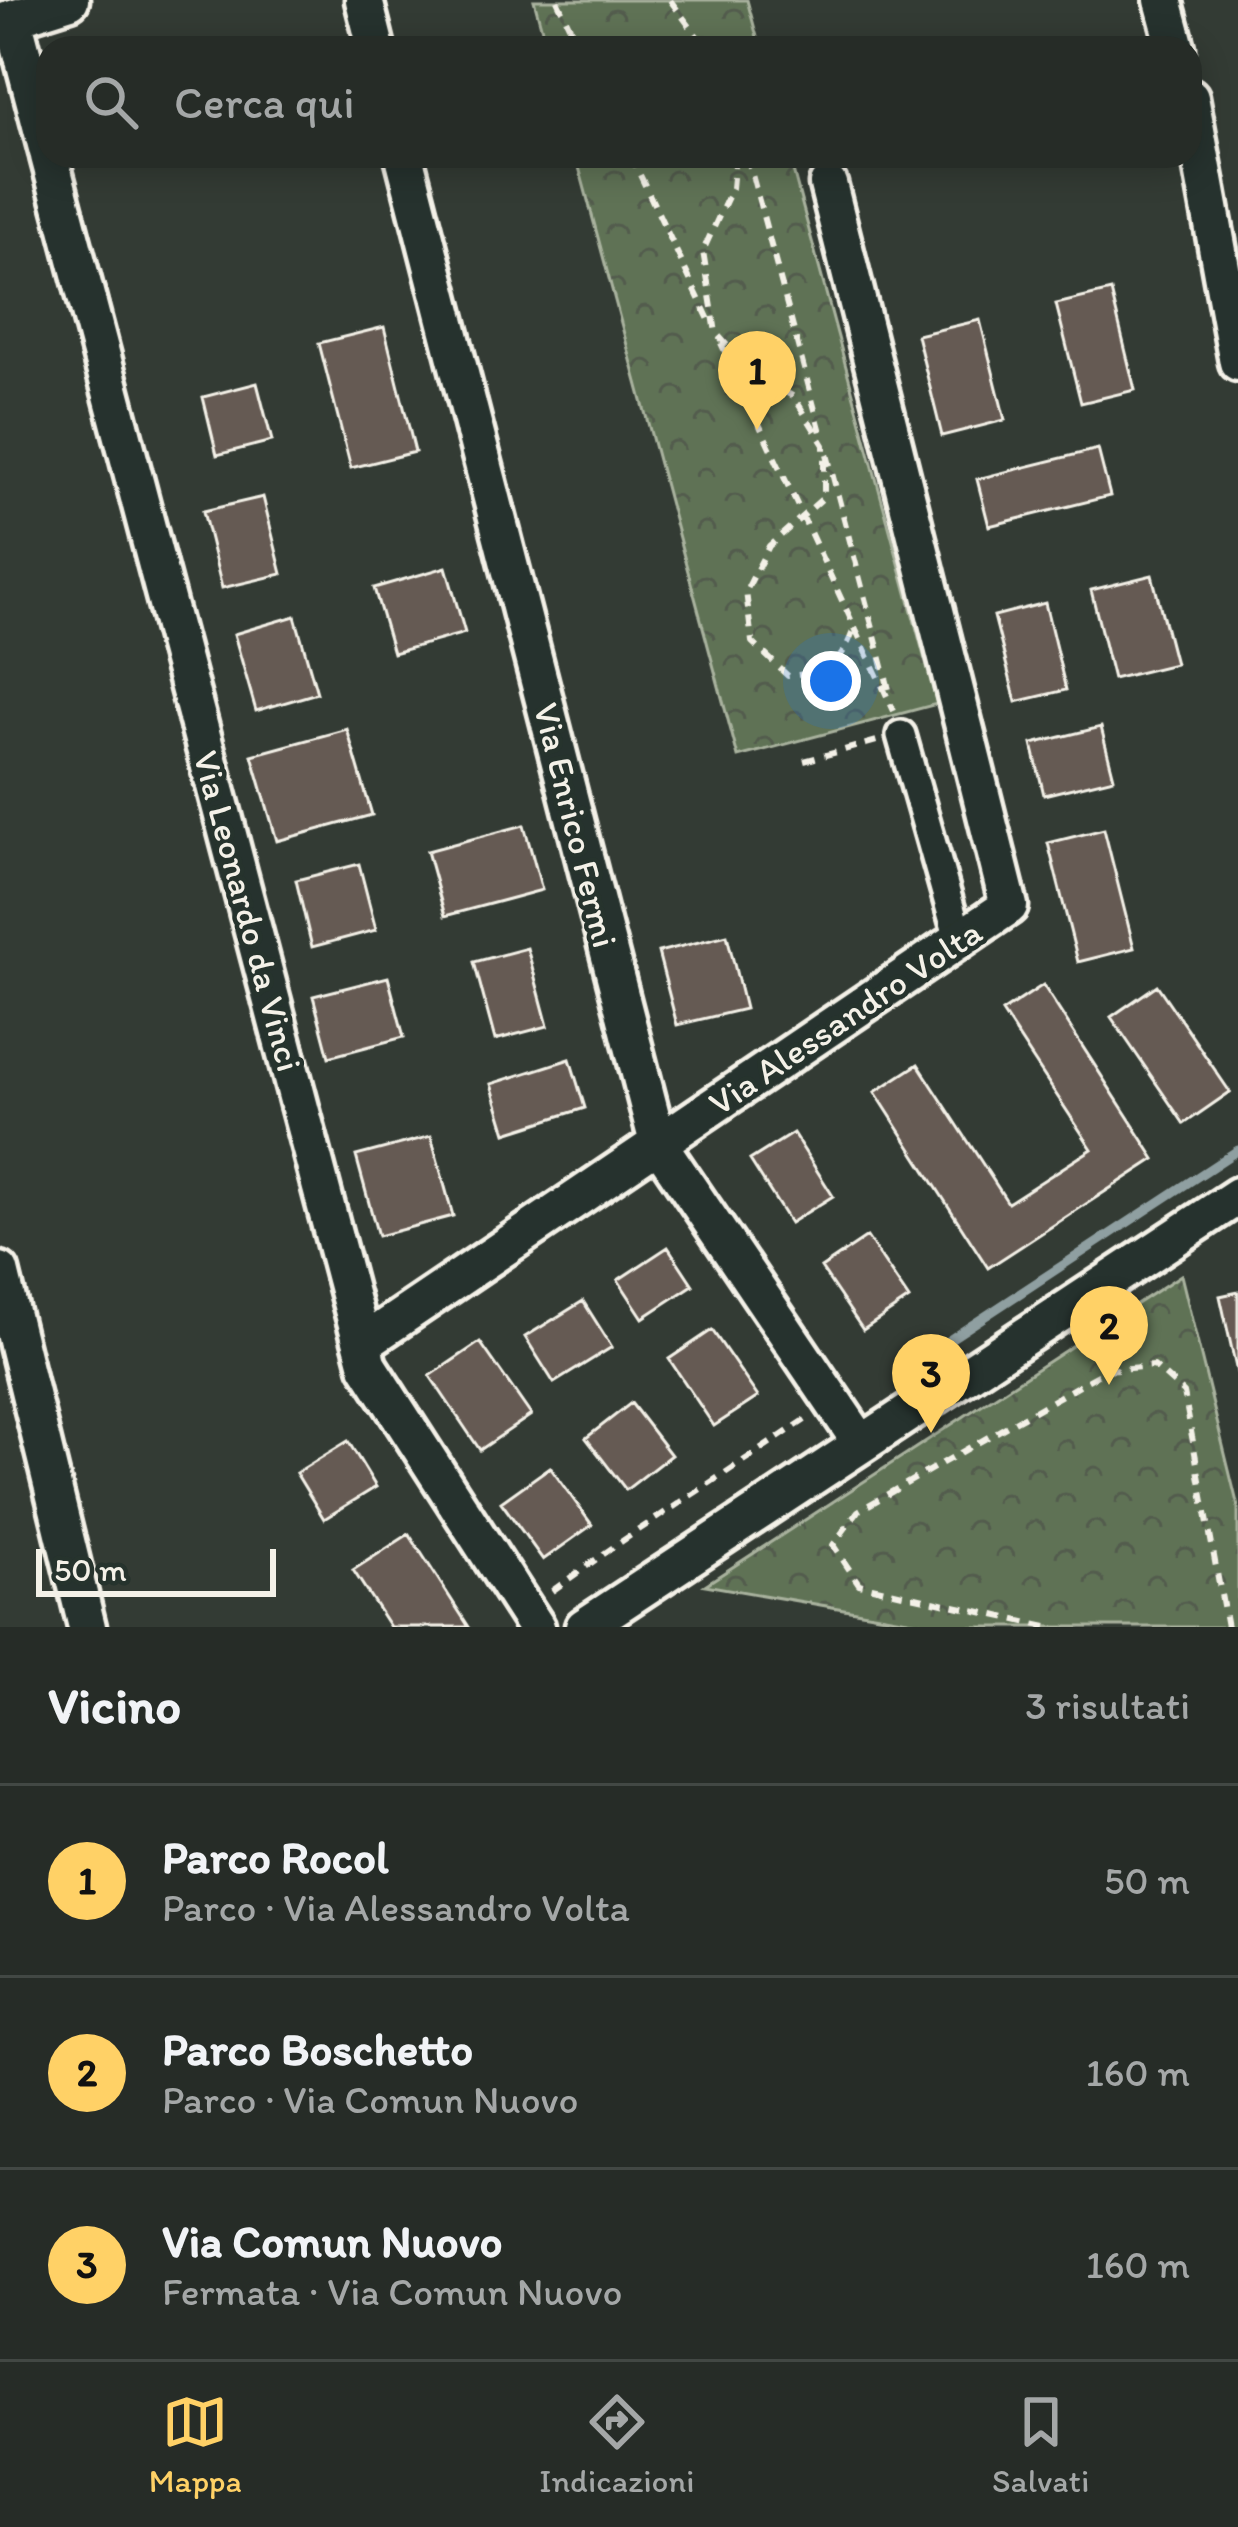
<!DOCTYPE html>
<html lang="it">
<meta charset="utf-8">
<style>
body{margin:0;font-family:Itim,sans-serif;background:#323833;color:#f1f3f6}
.scale{position:absolute;left:36px;bottom:30px;width:240px;box-sizing:border-box;padding-left:12px;border:6px solid #f4f1e8;border-top:0;font-size:33px;line-height:42px;white-space:nowrap;color:#f4f1e8;-webkit-text-stroke:9px #26332d;paint-order:stroke}
.you{position:absolute;left:831px;top:681px;width:42px;height:42px;margin:-30px;border:9px solid #fff;border-radius:50%;background:#1a73e8;box-shadow:0 0 0 18px #1a73e833}
.badge{display:grid;place-items:center;width:78px;height:78px;border-radius:50%;background:#ffd166;color:#111;font-size:39px;font-weight:700}
.pin{position:absolute;translate:-50% -99px;filter:drop-shadow(0 3px 6px #0008)}
.pin::after{content:'';position:absolute;top:63px;width:42px;height:36px;background:inherit;clip-path:polygon(0 0,100% 0,50% 100%)}
.list{margin:0;padding:0;list-style:none}
h2{display:flex;justify-content:space-between;align-items:center;height:156px;margin:0;padding:0 48px;font-size:51px}
h2 small{font-size:39px;font-weight:400;color:#a4a7a7}
.list li{display:grid;grid-template-columns:78px 1fr auto;gap:36px;align-items:center;box-sizing:border-box;height:192px;padding:0 48px;border-top:3px solid #424844}
.list b{display:block;font-size:45px;white-space:nowrap}
.list p{margin:0;font-size:39px;white-space:nowrap;color:#a4a7a7}
.list em{font-size:39px;font-style:normal;color:#a4a7a7}
.icon{flex:none;width:66px;height:66px;fill:none;stroke:currentColor;stroke-width:2;stroke-linecap:round;stroke-linejoin:round}
.map{position:relative;flex:none;width:1238px;height:1627px;overflow:hidden}
.search{position:absolute;background:#262c27;box-shadow:0 6px 30px #0003;left:36px;right:36px;top:36px;height:132px;display:flex;align-items:center;gap:30px;box-sizing:border-box;padding:0 42px;border-radius:36px;color:#a4a7a7;font-size:45px}
.sheet{height:732px;background:#262c27}
nav{display:flex;justify-content:space-around;align-items:center;box-sizing:border-box;height:168px;border-top:3px solid #424844;background:#262c27;font-size:33px;color:#a4a7a7}
nav a{display:grid;justify-items:center;gap:6px}
nav .on{color:#ffd166}
.map>svg:first-child{display:block}
.park{fill:url(#park-crowns);stroke:#a9b29e;stroke-width:3}
.lines{fill:none;stroke-linecap:round;stroke-linejoin:round}
.stream{stroke:#8f9fa1;stroke-width:9}
.building{fill:#655a52;stroke:#f4f1e8;stroke-width:3}
.pedestrian-casing{stroke:#f4f1e8;stroke-width:36}
.minor-casing{stroke:#f4f1e8;stroke-width:45}
.path{stroke:#f4f1e8;stroke-width:6;stroke-dasharray:12 9;stroke-linecap:butt}
.pedestrian{stroke:#26332d;stroke-width:27}
.minor{stroke:#26332d;stroke-width:36}
.labels{text-anchor:middle;dominant-baseline:central;stroke-width:9;stroke-linejoin:round;paint-order:stroke}
.street-label{font-size:36px;fill:#f4f1e8;stroke:#26332d}
</style>
<div class="map">
<svg width="1238" height="1627" viewBox="0 0 1238 1627">
<defs>
<pattern id="park-crowns" width="20" height="18" patternUnits="userSpaceOnUse" patternTransform="scale(3)"><rect width="20" height="18" fill="#5e7255"/><path d="M2 6a3 3 0 1 1 6 0M12 15a3 3 0 1 1 6 0" fill="none" stroke="#525b4d"/></pattern>
</defs>
<rect width="100%" height="100%" fill="#333b34"/>
<filter id="ink" filterUnits="userSpaceOnUse"><feTurbulence type="fractalNoise" baseFrequency=".00833" numOctaves="2"/><feDisplacementMap in="SourceGraphic" scale="24" xChannelSelector="R" yChannelSelector="G"/><feConvolveMatrix kernelMatrix="1 2 1 2 8 2 1 2 1" color-interpolation-filters="sRGB"/></filter>
<g filter="url(#ink)">
<path class="park" d="M534 0H747L760 48H547Z
M576 156H789L937 704 738 757Z
M1181 1275 1238 1507V1627H948L705 1585Z"/>
<g class="lines">
<path class="stream" d="M914 1363 1238 1150"/>
</g>
<path class="building" d="M1111 291 1135 390 1081 403 1056 304Z
M980 320 1005 420 942 436 917 335Z
M384 327 415 452 351 468 319 343Z
M257 383 272 441 217 455 203 397Z
M1098 449 1110 496 989 526 977 479Z
M263 497 282 574 222 588 203 511Z
M446 567 465 633 393 653 374 588Z
M1152 575 1175 664 1113 679 1091 590Z
M1045 603 1066 690 1016 702 994 616Z
M295 616 317 693 256 711 234 634Z
M1101 727 1114 778 1044 795 1032 744Z
M347 729 372 815 277 841 252 755Z
M524 825 542 890 445 916 427 851Z
M1104 829 1134 948 1078 962 1048 843Z
M359 864 376 930 312 947 296 880Z
M727 935 745 1009 677 1025 658 952Z
M527 948 548 1026 495 1040 474 962Z
M388 977 404 1037 329 1057 313 996Z
M1043 985 1155 1159 988 1268 875 1092 918 1064 1008 1203 1092 1149 1002 1012Z
M1157 985 1230 1092 1184 1124 1111 1017Z
M570 1059 585 1108 506 1133 491 1084Z
M793 1133 833 1196 790 1223 750 1160Z
M431 1136 453 1216 378 1236 356 1156Z
M867 1237 909 1299 863 1330 821 1268Z
M668 1247 693 1285 643 1318 618 1280Z
M1238 1292V1377L1220 1296Z
M583 1301 612 1347 554 1383 525 1337Z
M712 1330 758 1397 714 1426 669 1359Z
M480 1342 531 1415 480 1450 430 1376Z
M631 1403 671 1455 626 1490 586 1438Z
M348 1441 376 1487 324 1519 296 1473Z
M550 1467 592 1525 543 1560 501 1502Z
M409 1534 469 1627H390L353 1570Z"/>
<g class="lines">
<defs>
<path id="pedestrian" d="M901 735 959 939"/>
<path id="minor" d="M364 0 376 48
M1163 0 1176 48
M13 18 48 152
M0 22 70 0
M1190 97 1238 362
M49 156 368 1366 536 1627
M404 156 658 1143 861 1443
M0 1271 87 1627
M363 1343 1009 906 828 184
M584 1627 1238 1196"/>
</defs>
<use href="#pedestrian" class="pedestrian-casing"/>
<use href="#minor" class="minor-casing"/>
<path class="path" d="M557 0 580 48
M670 0 706 48
M631 156 712 326
M735 156 732 188 703 251 716 333 751 372 794 397 824 445V497L769 546 746 591 752 642 788 676C829 672 840 667 855 626
M747 156 822 436
M721 343 894 711
M827 454 891 697
M804 761 877 741
M552 1591 619 1543 805 1420
M1047 1627 859 1584 833 1545 858 1511 1106 1370 1154 1366 1184 1393 1227 1627"/>
<use href="#pedestrian" class="pedestrian"/>
<use href="#minor" class="minor"/>
</g>
</g>
<g class="labels">
<g class="street-label">
<text transform="translate(576 825) rotate(76)">Via Enrico Fermi</text>
<text transform="translate(248 911) rotate(75)">Via Leonardo da Vinci</text>
<text transform="translate(845 1017) rotate(-34)">Via Alessandro Volta</text>
</g>
</g>
</svg>
<div class="scale">50 m</div>
<div class="you"></div>
<div class="pin badge" style="left:757px;top:430px">1</div>
<div class="pin badge" style="left:1109px;top:1385px">2</div>
<div class="pin badge" style="left:931px;top:1433px">3</div>
<div class="search"><svg class="icon" aria-label="search" viewBox="0 0 24 24"><circle cx="10" cy="10" r="6"/><path d="M15 15l6 6"/></svg>Cerca qui</div>
</div>
<section class="sheet">
<h2>Vicino<small>3 risultati</small></h2>
<ul class="list">
<li><span class="badge">1</span><div><b>Parco Rocol</b><p>Parco · Via Alessandro Volta</p></div><em>50 m</em></li>
<li><span class="badge">2</span><div><b>Parco Boschetto</b><p>Parco · Via Comun Nuovo</p></div><em>160 m</em></li>
<li><span class="badge">3</span><div><b>Via Comun Nuovo</b><p>Fermata · Via Comun Nuovo</p></div><em>160 m</em></li>
</ul>
</section>
<nav>
<a class="on"><svg class="icon" aria-label="map" viewBox="0 0 24 24"><path d="M3 6l6-2 6 2 6-2v14l-6 2-6-2-6 2zM9 4v14M15 6v14"/></svg>Mappa</a>
<a><svg class="icon" aria-label="directions" viewBox="0 0 24 24"><path d="M12 3l9 9-9 9-9-9zM9 14v-3h6M13 9l2 2-2 2"/></svg>Indicazioni</a>
<a><svg class="icon" aria-label="saved" viewBox="0 0 24 24"><path d="M7 4h10v16l-5-4-5 4z"/></svg>Salvati</a>
</nav>
